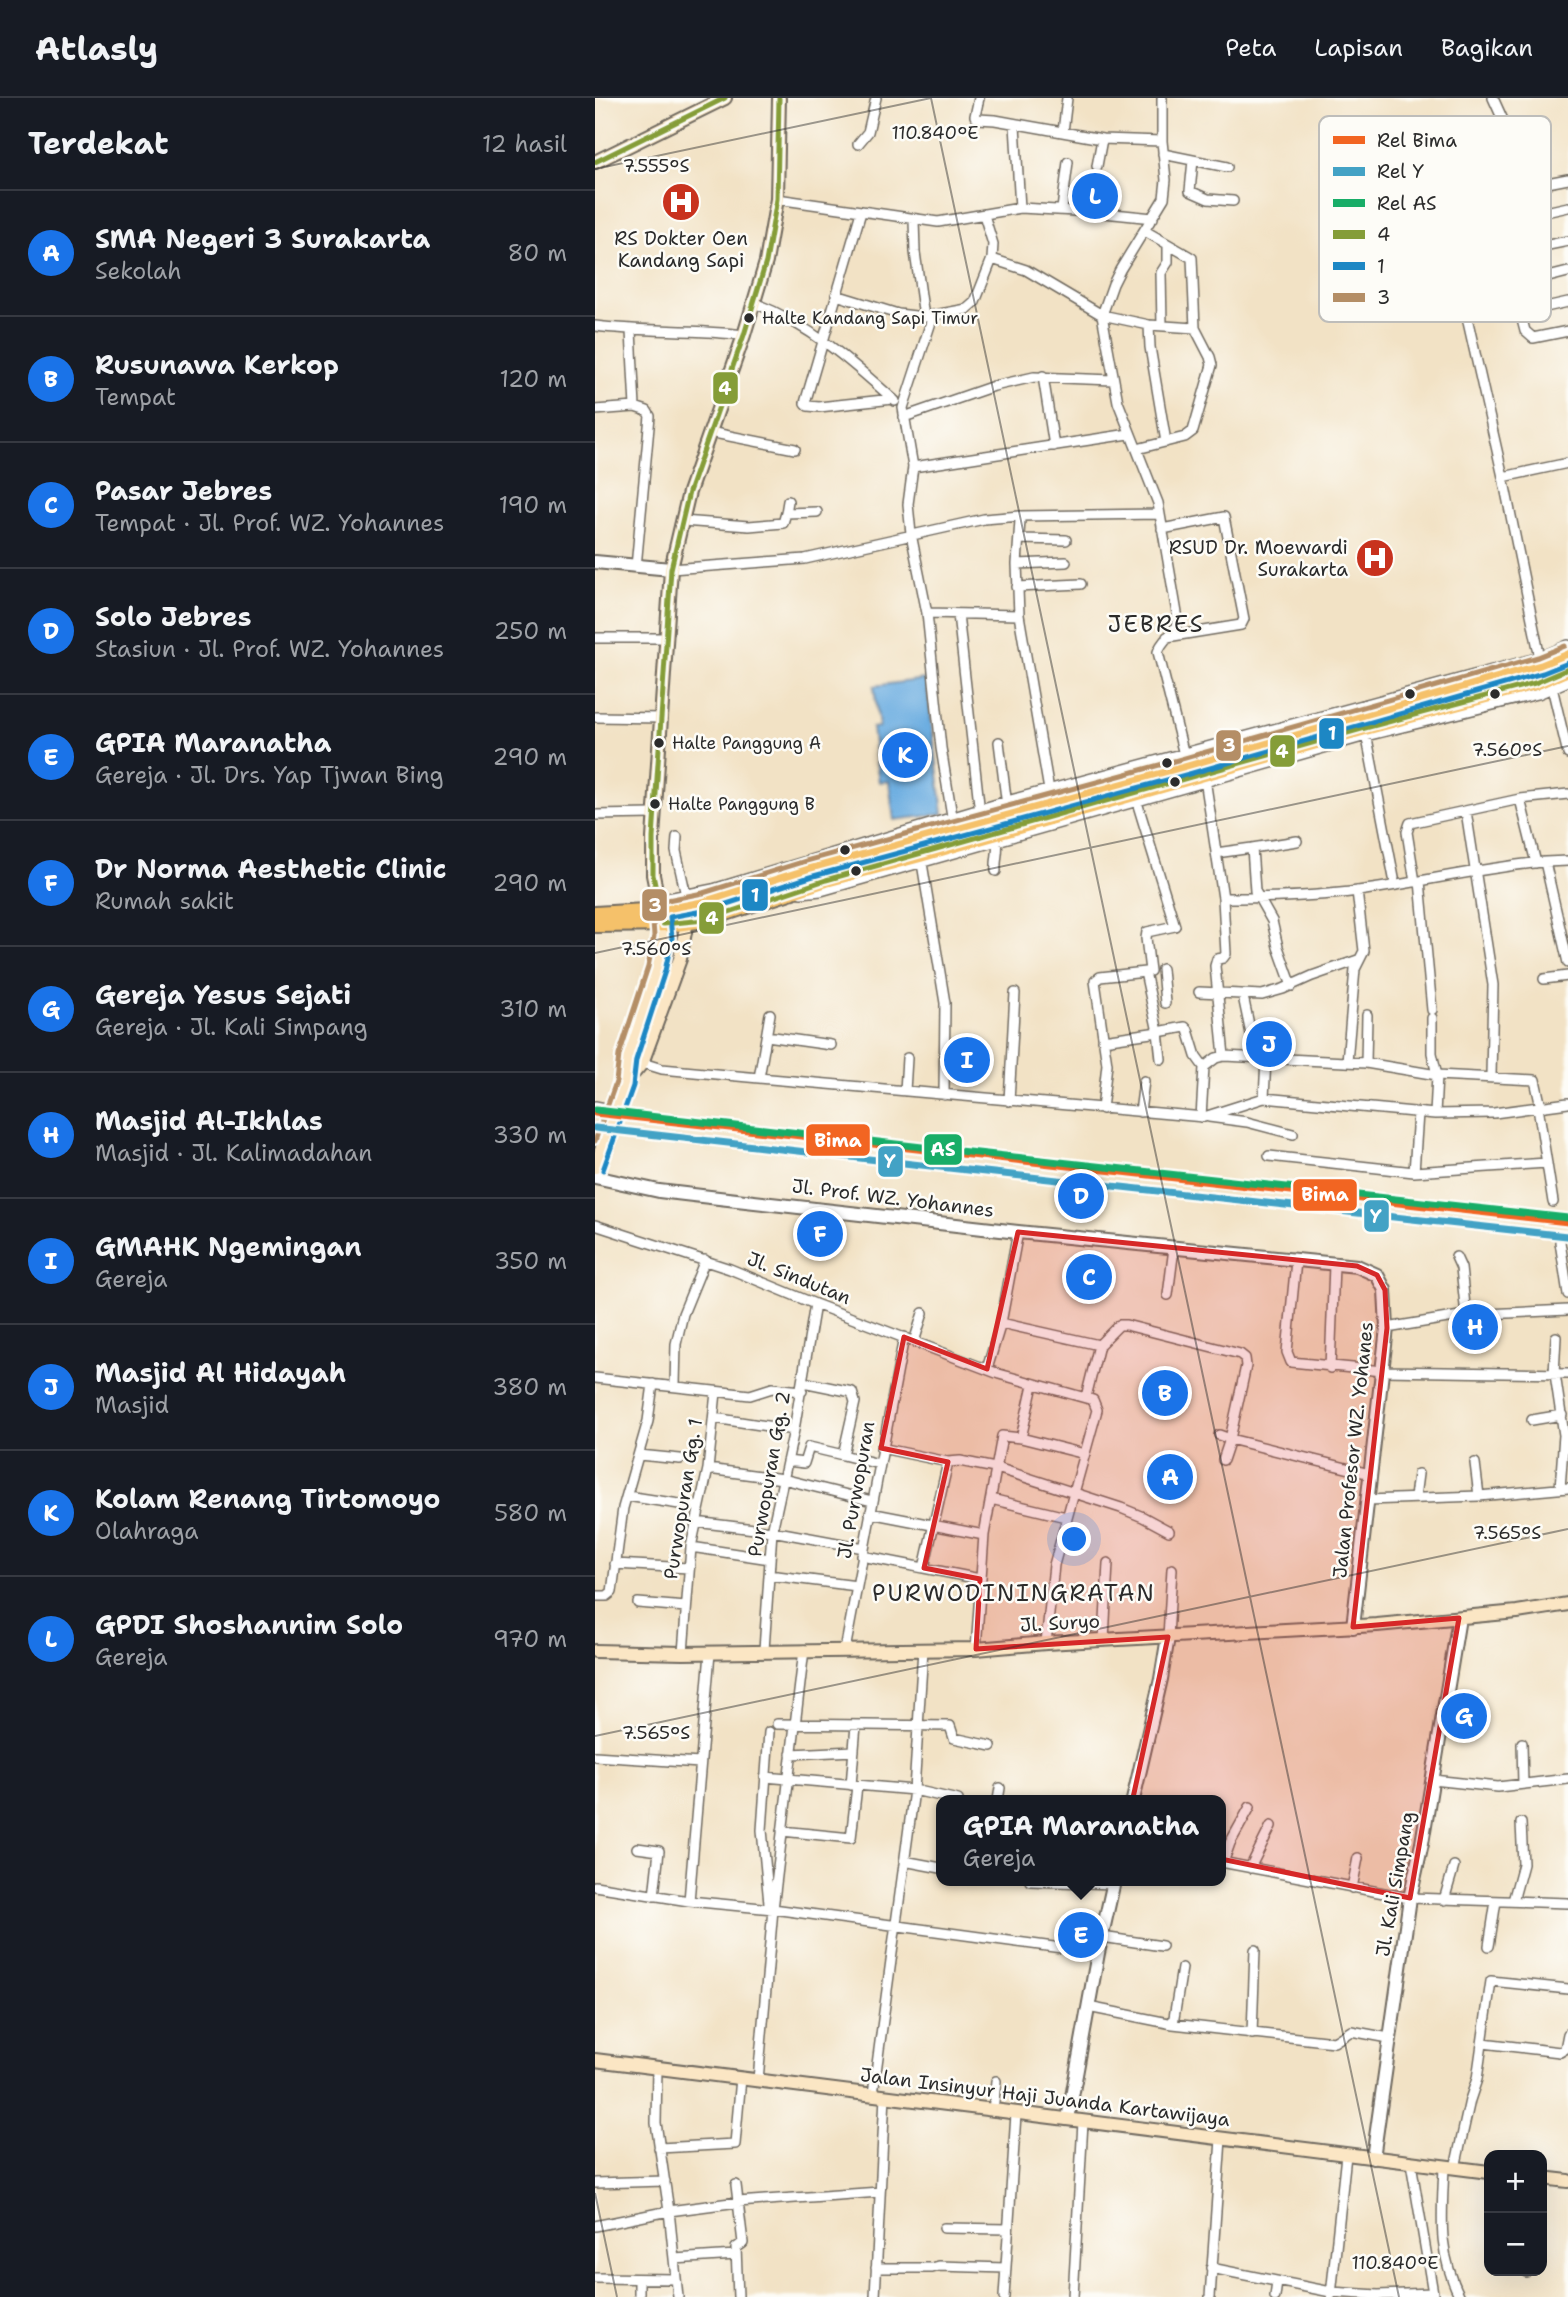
<!DOCTYPE html>
<html lang="id">
<meta charset="utf-8">
<style>
body{margin:0;font-family:"Shantell Sans",sans-serif;background:#20242c;color:#f1f3f6}
.controls{position:absolute;right:21px;bottom:21px;display:grid;overflow:hidden;border-radius:14px;box-shadow:0 7px 28px #0002}
.controls button{width:63px;height:63px;display:grid;place-items:center;padding:0;border:0;border-bottom:2px solid #363941;background:#171b24;color:#f1f3f6;font:35px sans-serif}
.you{position:absolute;left:480px;top:1442px;width:24px;height:24px;margin:-18px;border:5px solid #fff;border-radius:50%;background:#1a73e8;box-shadow:0 0 0 10px #1a73e833}
.badge{display:grid;place-items:center;width:46px;height:46px;border-radius:50%;background:#1a73e8;color:#fff;font-size:23px;font-weight:700}
.pin{position:absolute;translate:-50% -50%;border:4px solid #fff;box-shadow:0 2px 7px #0006}
.popup{position:absolute;left:341px;top:1697px;width:290px;height:91px;box-sizing:border-box;display:grid;place-content:center;border-radius:14px;background:#171b24;filter:drop-shadow(0 2px 5px #0005);font-size:23px;white-space:nowrap;color:#9ea1a6}
.popup b{font-size:26px;color:#f1f3f6}
.popup::after{content:'';position:absolute;left:50%;top:100%;margin-left:-14px;border:14px solid transparent;border-top-color:#171b24}
.list{margin:0;padding:0;list-style:none}
h2{display:flex;justify-content:space-between;align-items:center;height:91px;margin:0;padding:0 28px;font-size:30px}
h2 small{font-size:23px;font-weight:400;color:#9ea1a6}
.list li{display:grid;grid-template-columns:46px 1fr auto;gap:21px;align-items:center;box-sizing:border-box;height:126px;padding:0 28px;border-top:2px solid #363941}
.list b{display:block;font-size:26px;white-space:nowrap}
.list p{margin:0;font-size:23px;white-space:nowrap;color:#9ea1a6}
.list em{font-size:23px;font-style:normal;color:#9ea1a6}
.map{position:relative;flex:none;width:973px;height:2199px;overflow:hidden}
header{display:flex;align-items:center;gap:42px;box-sizing:border-box;height:98px;padding:0 35px;background:#171b24;border-bottom:2px solid #363941}
header strong{font-size:33px}
nav{display:flex;gap:38px;margin-inline-start:auto;font-size:24px}
main{display:flex}
aside{flex:1;background:#171b24}
.map>svg:first-child{display:block}
.water{fill:#6daee1;stroke:#4c6c86;stroke-width:2}
.lines{fill:none;stroke-linecap:round;stroke-linejoin:round}
.minor-casing{stroke:#716b61;stroke-width:12}
.tertiary-casing{stroke:#716b61;stroke-width:16}
.secondary-casing{stroke:#716b61;stroke-width:16}
.primary-casing{stroke:#716b61;stroke-width:18}
.minor{stroke:#fff;stroke-width:9}
.tertiary{stroke:#fff;stroke-width:12}
.secondary{stroke:#fbe6c4;stroke-width:12}
.primary{stroke:#f5c16b;stroke-width:14}
.bus-1-casing{stroke:#fdfcf7;stroke-width:10}
.bus-2-casing{stroke:#fdfcf7;stroke-width:10}
.bus-3-casing{stroke:#fdfcf7;stroke-width:10}
.bus-1{stroke:#859d38;stroke-width:5}
.bus-2{stroke:#1d87c4;stroke-width:5}
.bus-3{stroke:#b48e66;stroke-width:5}
.rail-1-casing{stroke:#fdfcf7;stroke-width:12}
.rail-2-casing{stroke:#fdfcf7;stroke-width:12}
.rail-3-casing{stroke:#fdfcf7;stroke-width:12}
.rail-1{stroke:#f26522;stroke-width:7}
.rail-2{stroke:#43a2c5;stroke-width:7}
.rail-3{stroke:#18ad67;stroke-width:7}
.marked{fill:#d62828;fill-opacity:0.2;stroke:#d62828;stroke-width:5;stroke-linejoin:round}
.ticks{fill:none;stroke:#2b2b2b;stroke-width:2;stroke-opacity:0.45}
.bus-dot{fill:#2b2b2b;stroke:#fdfcf7;stroke-width:2.5}
.labels{text-anchor:middle;dominant-baseline:central;stroke-width:5;stroke-linejoin:round;paint-order:stroke}
.bus-label{font-size:17px;fill:#2b2b2b;stroke:#fdfcf7;text-anchor:start}
.poi-label{font-size:19px;fill:#2b2b2b;stroke:#fdfcf7}
.street-label{font-size:19px;fill:#2b2b2b;stroke:#fdfcf7}
.quarter-label{font-size:23px;letter-spacing:2px;fill:#2b2b2b;stroke:#fdfcf7}
.key{fill:#fdfcf7;stroke:#bebdba;stroke-width:2}
.key-label{font-size:19px;fill:#2b2b2b}
.ticks-label{font-size:18px;text-anchor:middle;fill:#2b2b2b;stroke:#fdfcf7;stroke-width:5;stroke-linejoin:round;paint-order:stroke}
.line-badge{stroke:#fdfcf7;stroke-width:2.5}
.badge-label{font-size:19px;text-anchor:middle;font-weight:bold;fill:#fff}
</style>
<header>
<strong>Atlasly</strong>
<nav><a>Peta</a><a>Lapisan</a><a>Bagikan</a></nav>
</header>
<main>
<aside>
<h2>Terdekat<small>12 hasil</small></h2>
<ul class="list">
<li><span class="badge">A</span><div><b>SMA Negeri 3 Surakarta</b><p>Sekolah</p></div><em>80 m</em></li>
<li><span class="badge">B</span><div><b>Rusunawa Kerkop</b><p>Tempat</p></div><em>120 m</em></li>
<li><span class="badge">C</span><div><b>Pasar Jebres</b><p>Tempat · Jl. Prof. WZ. Yohannes</p></div><em>190 m</em></li>
<li><span class="badge">D</span><div><b>Solo Jebres</b><p>Stasiun · Jl. Prof. WZ. Yohannes</p></div><em>250 m</em></li>
<li><span class="badge">E</span><div><b>GPIA Maranatha</b><p>Gereja · Jl. Drs. Yap Tjwan Bing</p></div><em>290 m</em></li>
<li><span class="badge">F</span><div><b>Dr Norma Aesthetic Clinic</b><p>Rumah sakit</p></div><em>290 m</em></li>
<li><span class="badge">G</span><div><b>Gereja Yesus Sejati</b><p>Gereja · Jl. Kali Simpang</p></div><em>310 m</em></li>
<li><span class="badge">H</span><div><b>Masjid Al-Ikhlas</b><p>Masjid · Jl. Kalimadahan</p></div><em>330 m</em></li>
<li><span class="badge">I</span><div><b>GMAHK Ngemingan</b><p>Gereja</p></div><em>350 m</em></li>
<li><span class="badge">J</span><div><b>Masjid Al Hidayah</b><p>Masjid</p></div><em>380 m</em></li>
<li><span class="badge">K</span><div><b>Kolam Renang Tirtomoyo</b><p>Olahraga</p></div><em>580 m</em></li>
<li><span class="badge">L</span><div><b>GPDI Shoshannim Solo</b><p>Gereja</p></div><em>970 m</em></li>
</ul>
</aside>
<div class="map">
<svg width="973" height="2199" viewBox="0 0 973 2199">
<rect width="100%" height="100%" fill="#fdfcf7"/>
<filter id="ink" filterUnits="userSpaceOnUse"><feTurbulence type="fractalNoise" baseFrequency=".0143" numOctaves="2"/><feDisplacementMap in="SourceGraphic" scale="14" xChannelSelector="R" yChannelSelector="G"/><feConvolveMatrix kernelMatrix="1 2 1 2 8 2 1 2 1" color-interpolation-filters="sRGB"/></filter>
<filter id="wash" filterUnits="userSpaceOnUse"><feTurbulence type="fractalNoise" baseFrequency=".00686" numOctaves="4" result="noise"/><feDisplacementMap in="SourceGraphic" scale="28" xChannelSelector="R" yChannelSelector="G"/><feGaussianBlur stdDeviation="1.57" result="paint"/><feColorMatrix in="noise" values="0 0 0 0 0 0 0 0 0 0 0 0 0 0 0 0 0 1.4 0 .05"/><feComposite in="paint" operator="in"/></filter>
<g filter="url(#wash)">
<rect width="100%" height="100%" fill="#f2e2c5"/>
<path class="water" d="M331 581 348 716 299 722 294 683 284 684 277 630 284 629 279 588Z"/>
</g>
<g filter="url(#ink)">
<g class="lines">
<defs>
<path id="minor" d="M384 0 380 18 383 21 400 22 507 41 567 43
M567 0V43L571 82 569 100 525 172 518 186 507 217 523 304 563 405 583 521C582 535 567 540 563 554L590 661
M898 0 913 33 928 79
M420 27 425 110
M468 34 472 0
M263 46 273 34 281 0
M568 56 632 69
M598 62 595 93 613 101 638 103
M502 68 507 41
M973 81 942 87 931 86 928 79 899 85 894 88 893 92 930 233 938 240 973 233
M182 101 343 124 425 110 499 114 558 120
M467 111 473 64
M266 114 210 305 213 308 224 309 298 301
M319 122 320 154 329 219
M902 125 973 109
M910 156 973 143
M397 161 431 172 507 217 554 227 600 230
M918 188 973 174
M241 197 303 216 329 219 372 211 380 204 397 161 398 146 389 117
M159 205C214 226 257 264 300 303
M924 215 973 204
M338 218 308 310 318 369 313 406 316 436 332 515 346 650 358 724
M873 224 908 379 946 565
M554 227 555 249 571 344
M0 228C49 234 99 231 149 237
M567 228 566 175 573 164V147
M36 233 40 309
M448 278 459 348
M0 312 40 309 52 313 55 318 41 469
M309 319 399 288 439 279 518 282
M114 334 200 351
M542 351 590 339 598 333 617 267 615 259 600 230 597 160 550 133
M318 369 534 336
M908 379 973 365
M191 415 193 403
M425 422 422 466 424 517 455 698
M87 423 154 428 188 425 191 415 222 414
M567 431 629 419 649 521 646 527 572 539
M424 441 471 442
M422 466 471 464
M76 471 210 461 389 421 425 418 565 416
M422 489 486 486
M332 515 424 517
M363 516 385 715
M0 540H71
M956 585 973 656
M0 619 67 620
M771 635 799 780
M404 644 412 708
M610 681 628 800 631 856 628 860 622 861 620 868 629 958
M925 701 941 765
M542 704 580 828 552 834 551 840 555 873
M871 713 898 887 896 978
M0 717 59 716
M82 739 81 753 92 802
M657 750 702 743
M621 755 657 750 660 793 677 823 683 849 697 888
M326 759 350 905 349 997
M973 763 950 764 973 865
M401 773C400 761 404 754 402 742
M825 783 837 912
M820 784 812 734 815 725 925 701 973 696
M206 795 226 793 771 638 943 596 973 583
M628 800C673 800 718 799 763 793 825 785 887 769 950 764
M63 802 118 791 412 703 945 559 973 547
M567 871 570 905
M949 881 973 878
M604 894 667 897 688 891 717 878 763 862
M649 903 661 960
M175 916 164 980 609 1019 669 1000 840 1016 899 1015 973 1005
M837 920V955L842 977 940 982 946 1009
M172 938 236 947
M28 959 67 971 164 980
M566 961 563 934 590 929 593 932 601 958 609 969
M752 964 760 871 769 853 762 793
M771 965 772 917
M310 993 312 960
M669 1000 671 961
M414 1003 420 895
M0 1008 21 1012
M943 1009 958 1104
M507 1011 512 966 500 883 505 879 550 874 563 934 508 942
M545 1014 549 983
M823 1015 819 1074 952 1065
M606 1019 609 969 621 960 629 958 771 965 842 977 840 1016
M614 1019 652 1024 698 1036
M0 1031 13 1034
M674 1058 819 1074
M0 1127 135 1171 220 1206 404 1276 498 1302 502 1312 459 1467 451 1545
M965 1144 973 1196
M861 1159 866 1170 871 1217
M701 1163 692 1254 696 1264 788 1273 973 1276
M573 1197 579 1150
M406 1225 504 1247
M792 1230 871 1217 973 1212
M319 1244 328 1215
M735 1270 739 1167
M392 1271 406 1225 423 1134
M959 1276 961 1239
M960 1276 969 1337 965 1390
M0 1280 155 1297 177 1290 207 1293
M208 1284 257 1294 260 1304 248 1357 284 1366
M80 1287 81 1246 88 1216 110 1162
M491 1299 504 1247 524 1227H531L645 1256 650 1260 651 1268 635 1341 775 1376
M119 1320 199 1332
M937 1322 967 1317
M624 1337 635 1341 628 1362
M426 1340 438 1287
M286 1350 353 1364 365 1363 405 1371 526 1410 548 1419 574 1433
M44 1357 85 1361
M192 1363 209 1365 214 1349 248 1357
M880 1365 884 1398
M113 1371 188 1381 277 1403
M32 1398 104 1409
M820 1399 823 1376
M396 1401 471 1419
M772 1402 884 1398 973 1390
M275 1415 389 1437
M100 1424 177 1433 269 1450
M96 1449 175 1461
M267 1458 385 1481
M20 1466 94 1470
M329 1470 353 1364
M174 1477 262 1488
M0 1498H12L17 1494 28 1410 53 1323 58 1286
M43 1505 91 1509
M573 1539 577 1471
M509 1542 513 1465
M381 1551 389 1437 407 1338 426 1340 490 1356
M169 1552 177 1433 199 1332 220 1206
M250 1552 309 1239
M88 1555 96 1449 113 1371 121 1294
M182 1626 355 1628 359 1640 396 1648
M927 1645 928 1686
M196 1656 259 1653
M0 1658 105 1665
M170 1679 319 1692 363 1702
M838 1682 903 1689 973 1681
M256 1687 261 1627
M403 1702 405 1690
M187 1733 256 1740 262 1688
M42 1750 64 1753 59 1798
M309 1763 346 1770
M626 1764 815 1800 973 1805
M628 1765 635 1745 655 1709
M655 1770 676 1728
M435 1783 519 1786
M0 1788 94 1803 178 1811 503 1855
M757 1790 763 1760
M849 1802 859 1768
M94 1803 115 1555
M918 1803 928 1766 926 1725
M174 1805 167 1732 174 1634
M507 1839 567 1848
M894 1848 901 1803
M493 1909 578 1926 739 1944 756 1933 794 1940
M578 1926 587 1870
M657 1936 660 1852
M888 1945 965 1954 970 1951 973 1936
M62 1970 61 2025 74 2113 83 2199
M163 1982 178 1811 209 1552
M278 1996 319 1692 328 1551
M398 2013 401 1983
M64 2050 140 2046 146 1980
M849 2069C847 2118 842 2153 865 2199
M860 2070 875 2002 882 1981 896 1883 973 1891
M0 2085 70 2083
M141 2087 148 2145 141 2150 143 2199
M0 2128 74 2113 143 2104 285 2094
M349 2130 413 2131
M79 2161 141 2157
M281 2170H337L344 2168 410 2170
M616 2170 736 2194 783 2197 838 2195 816 2065
M931 2173V2174
M0 2180 81 2181
M44 2181V2199
M736 2197 751 2057
M280 2199 290 1998
M409 2199 421 2016
M478 2199 488 2024
M615 2199 626 2041
M680 2199 682 2184"/>
<path id="tertiary" d="M0 464 76 471
M0 1079 64 1093 115 1099 423 1134 762 1168 782 1177 790 1192 792 1230 758 1529
M538 1702 566 1581 573 1539
M473 2021 503 1855 519 1783
M778 2060 815 1800 827 1745 864 1520"/>
<path id="secondary" d="M0 64 130 0
M30 985 47 965 85 861 93 818
M0 1069 30 986 32 960 61 871 68 839V826L58 777V740L76 471 94 394 149 237 171 164 182 101 184 0
M0 1553 88 1555 381 1551 451 1545 782 1527 922 1514 973 1506
M0 1962 894 2074
M947 2080 973 2083"/>
<path id="primary" d="M0 816 66 812 110 804 285 751 819 604 946 567 973 556
M0 827 80 826 110 822 231 782 325 757 770 630 940 585 973 571"/>
</defs>
<use href="#minor" class="minor-casing"/>
<use href="#tertiary" class="tertiary-casing"/>
<use href="#secondary" class="secondary-casing"/>
<use href="#primary" class="primary-casing"/>
<use href="#minor" class="minor"/>
<use href="#tertiary" class="tertiary"/>
<use href="#secondary" class="secondary"/>
<use href="#primary" class="primary"/>
<defs>
<path id="bus-1" d="M184 0 182 101 171 164 149 237 94 394 76 471 58 740V777L68 826 110 822 231 782 770 630 940 585 973 571
M0 64 130 0"/>
<path id="bus-2" d="M8 1072 38 988 41 962 70 873 77 840 75 819 113 812 215 779 594 676 948 575 973 565"/>
<path id="bus-3" d="M0 1043 21 984 24 957 53 869 59 838 57 811 62 804 108 795 211 763 590 660 943 559 970 548"/>
</defs>
<use href="#bus-1" class="bus-1-casing"/>
<use href="#bus-2" class="bus-2-casing"/>
<use href="#bus-3" class="bus-3-casing"/>
<use href="#bus-1" class="bus-1"/>
<use href="#bus-2" class="bus-2"/>
<use href="#bus-3" class="bus-3"/>
<defs>
<path id="rail-1" d="M0 1015 973 1124"/>
<path id="rail-2" d="M0 1030C324 1066 648 1105 972 1138"/>
<path id="rail-3" d="M1 1012C325 1048 649 1087 973 1120"/>
</defs>
<use href="#rail-1" class="rail-1-casing"/>
<use href="#rail-2" class="rail-2-casing"/>
<use href="#rail-3" class="rail-3-casing"/>
<use href="#rail-1" class="rail-1"/>
<use href="#rail-2" class="rail-2"/>
<use href="#rail-3" class="rail-3"/>
</g>
</g>
<path class="marked" d="M423 1134 762 1168 782 1177 790 1192 792 1230 758 1529 864 1520 815 1800 529 1741 573 1539 381 1551 385 1481 329 1470 353 1364 286 1350 309 1239 392 1271Z"/>
<path class="ticks" d="M336 0 804 2199M0 71 336 0M0 855 973 648M0 1638 973 1431M0 2095 22 2199"/>
<defs>
<symbol id="hospital-disc" viewBox="-11 -11 22 22"><circle r="9.5" fill="#c8321e" stroke="#fdfcf7"/><path d="M-5-5h3v3.5h4V-5h3V5h-3V1.5h-4V5h-3Z" fill="#fff"/></symbol>
</defs>
<g fill-rule="evenodd">
<use href="#hospital-disc" x="64" y="82" width="44" height="44"/>
<use href="#hospital-disc" x="758" y="438" width="44" height="44"/>
</g>
<g class="bus-dot">
<circle cx="154" cy="220" r="6"/>
<circle cx="815" cy="596" r="6"/>
<circle cx="900" cy="596" r="6"/>
<circle cx="64" cy="645" r="6"/>
<circle cx="572" cy="665" r="6"/>
<circle cx="580" cy="684" r="6"/>
<circle cx="60" cy="706" r="6"/>
<circle cx="250" cy="752" r="6"/>
<circle cx="261" cy="773" r="6"/>
</g>
<g class="labels">
<g class="bus-label">
<text x="167" y="220">Halte Kandang Sapi Timur</text>
<text x="77" y="645">Halte Panggung A</text>
<text x="73" y="706">Halte Panggung B</text>
</g>
<g class="poi-label">
<text x="86" y="140">RS Dokter Oen<tspan x="86" dy="22">Kandang Sapi</tspan></text>
<text x="753" y="449" text-anchor="end">RSUD Dr. Moewardi<tspan x="753" dy="22">Surakarta</tspan></text>
</g>
<g class="street-label">
<text transform="translate(298 1100) rotate(7)">Jl. Prof. WZ. Yohannes</text>
<text transform="translate(204 1180) rotate(22)">Jl. Sindutan</text>
<text transform="translate(758 1352) rotate(-84)">Jalan Profesor WZ. Yohanes</text>
<text transform="translate(174 1376) rotate(-80)">Purwopuran Gg. 2</text>
<text transform="translate(261 1392) rotate(-80)">Jl. Purwopuran</text>
<text transform="translate(88 1401) rotate(-81)">Purwopuran Gg. 1</text>
<text transform="translate(465 1525) rotate(-3)">Jl. Suryo</text>
<text transform="translate(800 1786) rotate(-80)">Jl. Kali Simpang</text>
<text transform="translate(450 1999) rotate(7)">Jalan Insinyur Haji Juanda Kartawijaya</text>
</g>
<g class="quarter-label">
<text x="561" y="526">JEBRES</text>
<text x="419" y="1495">PURWODININGRATAN</text>
</g>
</g>
<rect x="724" y="18" width="232" height="206" rx="10" class="key"/>
<rect x="738" y="38" width="32" height="8" fill="#f26522"/>
<rect x="738" y="69" width="32" height="9" fill="#43a2c5"/>
<rect x="738" y="101" width="32" height="8" fill="#18ad67"/>
<rect x="738" y="132" width="32" height="9" fill="#859d38"/>
<rect x="738" y="164" width="32" height="8" fill="#1d87c4"/>
<rect x="738" y="195" width="32" height="9" fill="#b48e66"/>
<g class="key-label">
<text x="782" y="49">Rel Bima</text>
<text x="782" y="80">Rel Y</text>
<text x="782" y="112">Rel AS</text>
<text x="782" y="143">4</text>
<text x="782" y="175">1</text>
<text x="782" y="206">3</text>
</g>
<g class="ticks-label">
<text x="340" y="41">110.840°E</text>
<text x="61" y="74">7.555°S</text>
<text x="912" y="658">7.560°S</text>
<text x="61" y="857">7.560°S</text>
<text x="912" y="1441">7.565°S</text>
<text x="61" y="1641">7.565°S</text>
<text x="800" y="2171">110.840°E</text>
</g>
<g class="line-badge">
<rect x="117" y="273" width="27" height="34" rx="7" fill="#859d38"/>
<rect x="723" y="619" width="27" height="33" rx="7" fill="#1d87c4"/>
<rect x="620" y="631" width="27" height="33" rx="7" fill="#b48e66"/>
<rect x="674" y="636" width="27" height="34" rx="7" fill="#859d38"/>
<rect x="146" y="780" width="28" height="34" rx="7" fill="#1d87c4"/>
<rect x="46" y="790" width="27" height="34" rx="7" fill="#b48e66"/>
<rect x="103" y="803" width="27" height="34" rx="7" fill="#859d38"/>
<rect x="210" y="1025" width="66" height="34" rx="7" fill="#f26522"/>
<rect x="328" y="1035" width="40" height="33" rx="7" fill="#18ad67"/>
<rect x="282" y="1047" width="27" height="33" rx="7" fill="#43a2c5"/>
<rect x="697" y="1080" width="66" height="34" rx="7" fill="#f26522"/>
<rect x="768" y="1101" width="27" height="34" rx="7" fill="#43a2c5"/>
</g>
<g class="badge-label">
<text x="130" y="297">4</text>
<text x="737" y="642">1</text>
<text x="634" y="654">3</text>
<text x="687" y="660">4</text>
<text x="160" y="804">1</text>
<text x="60" y="814">3</text>
<text x="117" y="827">4</text>
<text x="243" y="1049">Bima</text>
<text x="348" y="1058">AS</text>
<text x="295" y="1070">Y</text>
<text x="730" y="1103">Bima</text>
<text x="781" y="1125">Y</text>
</g>
</svg>
<div class="controls">
<button>+</button>
<button>−</button>
</div>
<div class="you"></div>
<div class="pin badge" style="left:575px;top:1379px">A</div>
<div class="pin badge" style="left:570px;top:1295px">B</div>
<div class="pin badge" style="left:494px;top:1179px">C</div>
<div class="pin badge" style="left:486px;top:1098px">D</div>
<div class="pin badge" style="left:486px;top:1837px">E</div>
<div class="popup"><b>GPIA Maranatha</b>Gereja</div>
<div class="pin badge" style="left:225px;top:1136px">F</div>
<div class="pin badge" style="left:869px;top:1618px">G</div>
<div class="pin badge" style="left:880px;top:1229px">H</div>
<div class="pin badge" style="left:372px;top:962px">I</div>
<div class="pin badge" style="left:674px;top:946px">J</div>
<div class="pin badge" style="left:310px;top:657px">K</div>
<div class="pin badge" style="left:500px;top:98px">L</div>
</div>
</main>
